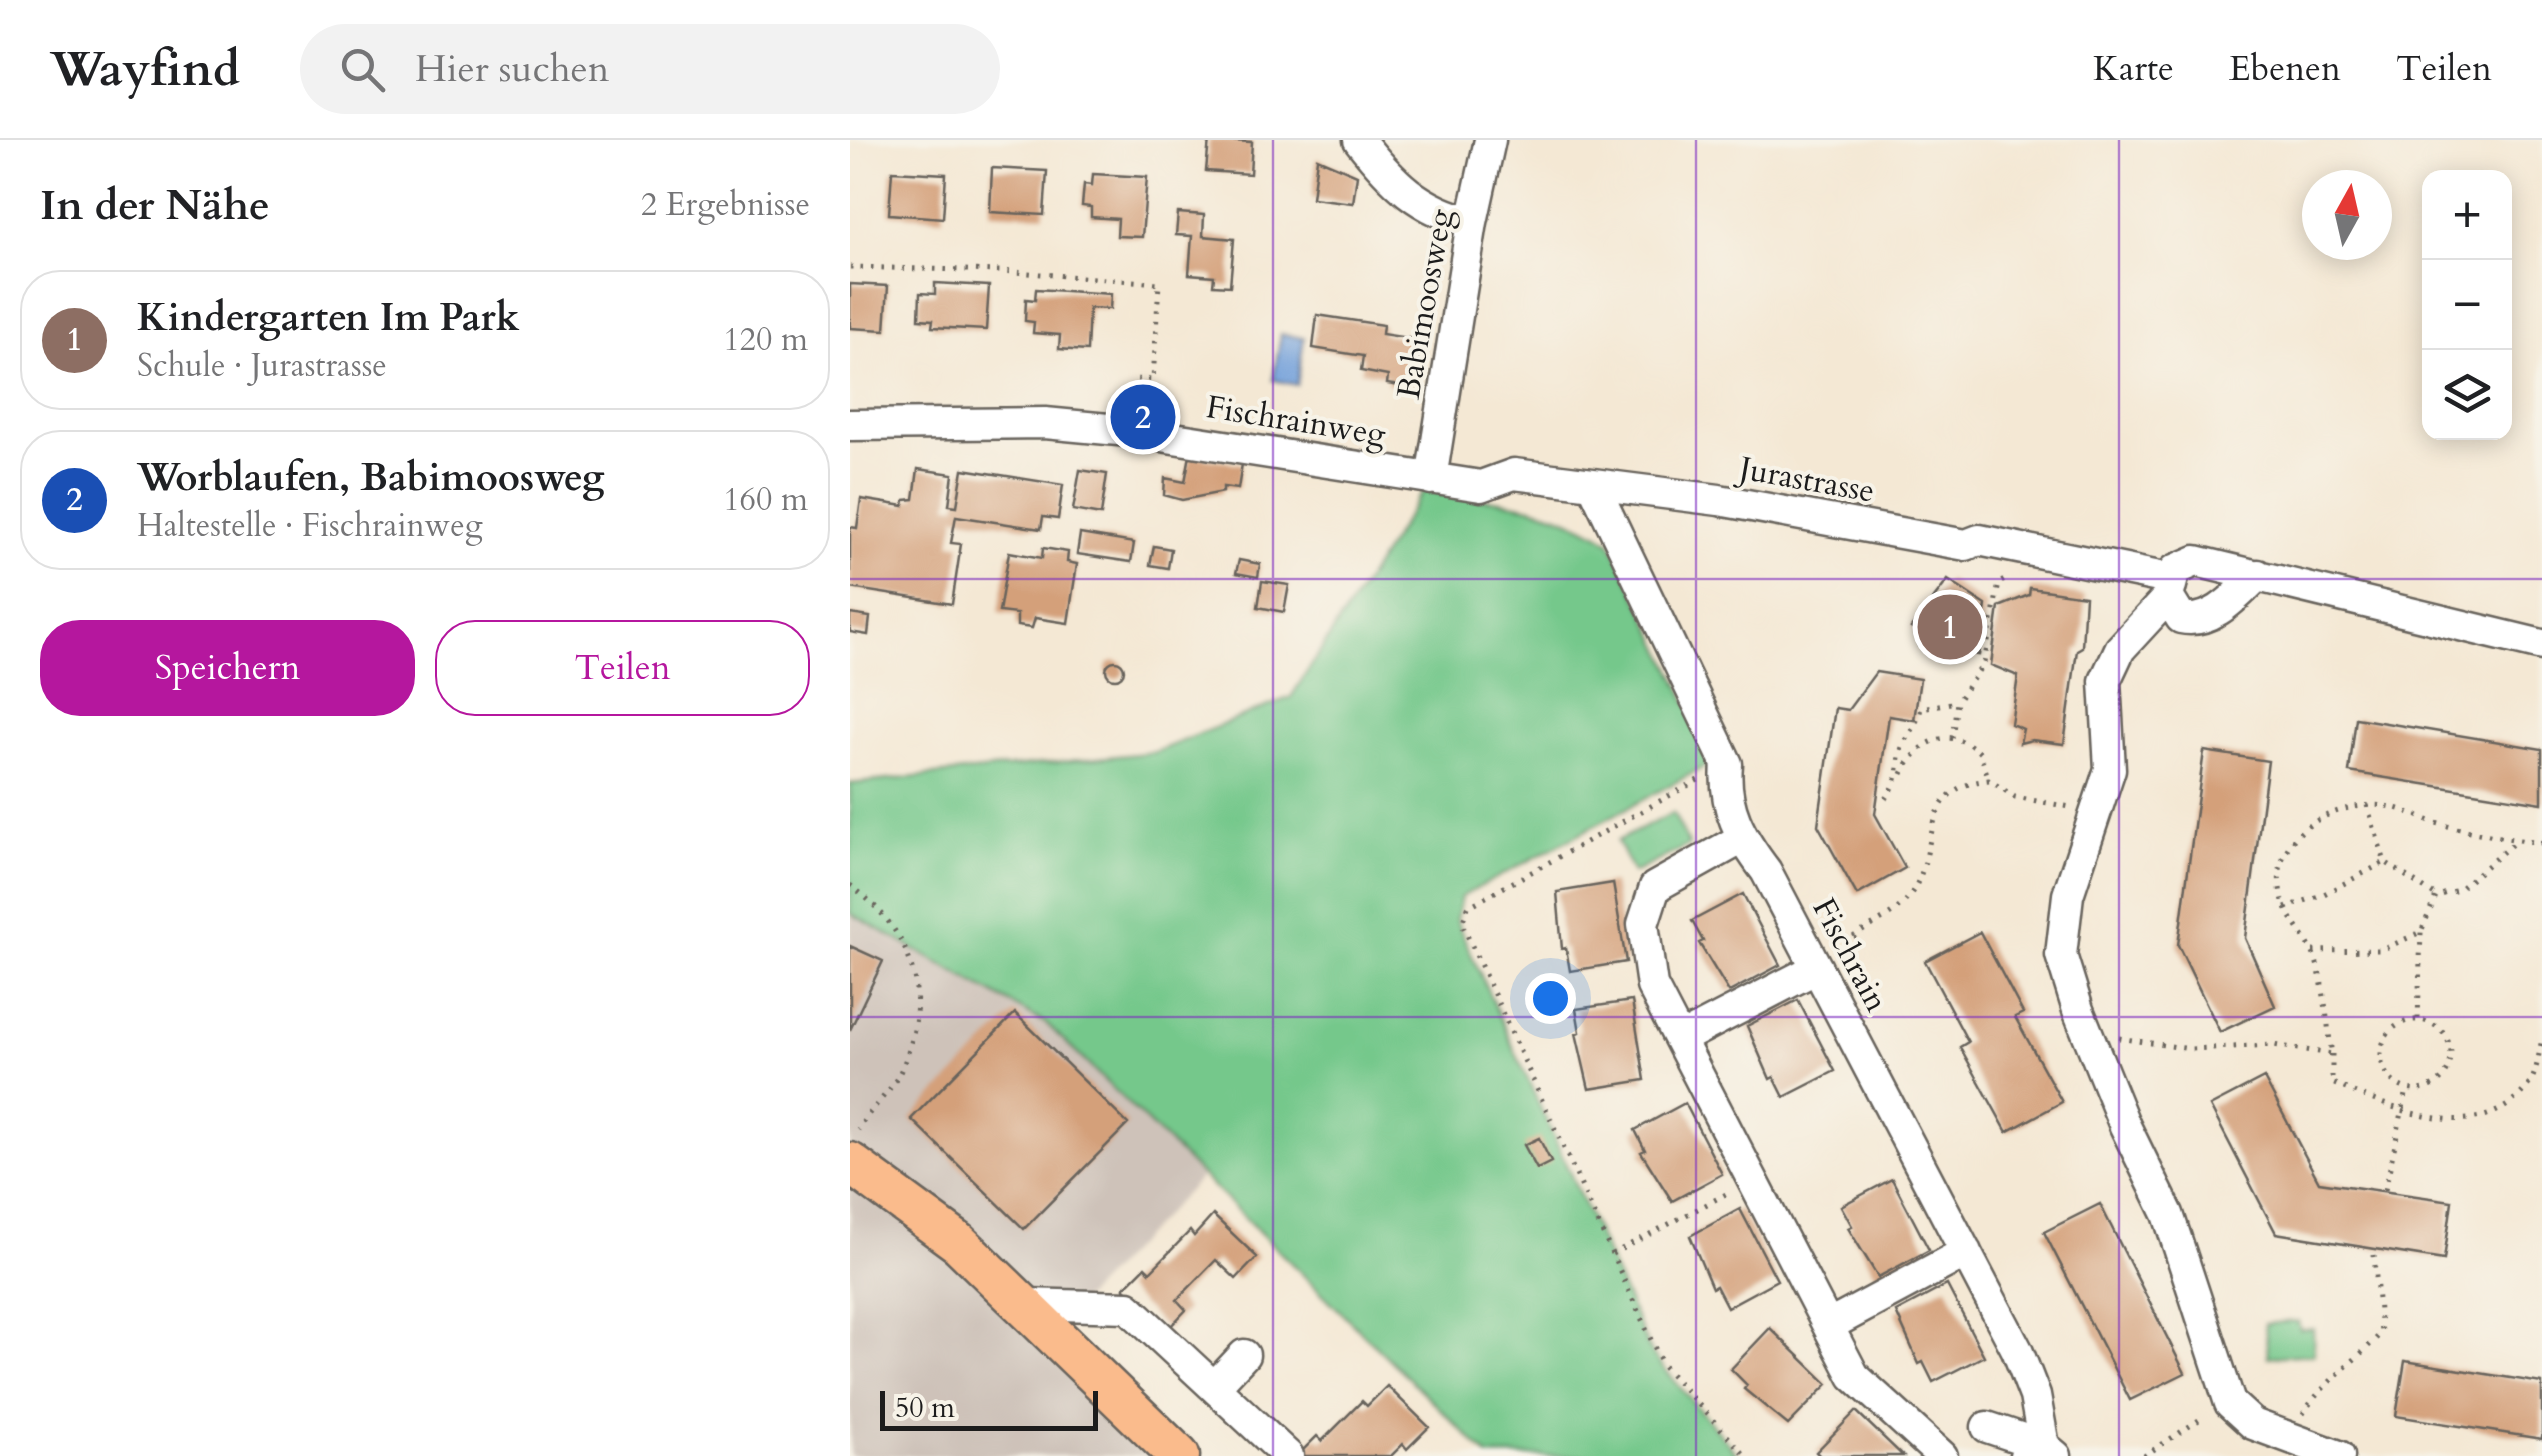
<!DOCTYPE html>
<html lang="de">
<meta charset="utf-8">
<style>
body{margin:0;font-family:Cardo,serif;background:#f2f2f2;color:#202124}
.controls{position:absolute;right:30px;top:30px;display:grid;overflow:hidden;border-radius:20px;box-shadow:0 5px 25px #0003}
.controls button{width:90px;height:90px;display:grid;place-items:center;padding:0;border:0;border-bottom:2px solid #e0e0e0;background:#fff;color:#202124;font:50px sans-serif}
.compass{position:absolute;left:1452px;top:30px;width:90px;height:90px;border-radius:50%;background:#fff;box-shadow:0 5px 25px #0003;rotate:8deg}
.scale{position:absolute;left:30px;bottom:25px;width:218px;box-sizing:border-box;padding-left:10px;border:5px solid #1c1c1c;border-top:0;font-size:28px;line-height:35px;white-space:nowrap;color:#1c1c1c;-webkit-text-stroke:8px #f7f3e8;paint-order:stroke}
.you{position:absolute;left:700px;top:858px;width:35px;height:35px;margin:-25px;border:8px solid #fff;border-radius:50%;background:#1a73e8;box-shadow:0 0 0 15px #1a73e833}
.badge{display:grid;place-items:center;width:65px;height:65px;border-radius:50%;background:#b5179e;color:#fff;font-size:32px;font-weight:700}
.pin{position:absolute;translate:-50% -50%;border:5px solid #fff;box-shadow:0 2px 10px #0006}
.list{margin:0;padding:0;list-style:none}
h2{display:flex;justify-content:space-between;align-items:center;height:130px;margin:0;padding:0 40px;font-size:42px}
h2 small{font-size:32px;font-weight:400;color:#757577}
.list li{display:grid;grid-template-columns:65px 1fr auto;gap:30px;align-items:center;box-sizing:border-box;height:140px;margin:0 20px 20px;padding:0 20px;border:2px solid #e0e0e0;border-radius:40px}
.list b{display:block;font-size:38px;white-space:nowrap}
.list p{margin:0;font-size:32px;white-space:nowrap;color:#757577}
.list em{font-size:32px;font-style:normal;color:#757577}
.actions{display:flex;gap:20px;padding:30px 40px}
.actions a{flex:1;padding:22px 0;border:2px solid #b5179e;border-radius:40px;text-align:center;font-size:35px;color:#b5179e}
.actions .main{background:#b5179e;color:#fff}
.icon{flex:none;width:55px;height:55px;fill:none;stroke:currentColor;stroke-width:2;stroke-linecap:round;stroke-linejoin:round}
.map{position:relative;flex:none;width:1692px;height:1316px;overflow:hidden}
header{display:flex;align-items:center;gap:60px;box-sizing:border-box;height:140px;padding:0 50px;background:#fff;border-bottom:2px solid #e0e0e0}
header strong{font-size:48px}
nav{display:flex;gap:55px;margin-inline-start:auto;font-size:35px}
.search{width:700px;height:90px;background:#f2f2f2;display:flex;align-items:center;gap:25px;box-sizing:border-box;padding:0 35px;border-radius:55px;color:#757577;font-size:38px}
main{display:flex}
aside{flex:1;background:#fff}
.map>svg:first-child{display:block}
.industrial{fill:#cec2b9}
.green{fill:#74c88b;stroke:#487254;stroke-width:2.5}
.water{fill:#719fda;stroke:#465e7b;stroke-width:2.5}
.building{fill:#d4a07a}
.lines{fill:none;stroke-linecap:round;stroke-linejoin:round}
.minor-casing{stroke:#68635c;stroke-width:35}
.major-casing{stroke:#68635c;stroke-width:45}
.path{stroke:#68635c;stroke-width:5;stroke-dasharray:2.5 8;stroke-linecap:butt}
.minor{stroke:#fff;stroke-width:30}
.major{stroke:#fabb8c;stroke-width:40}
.grid{fill:none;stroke:#7b2cbf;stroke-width:2.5;stroke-opacity:0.55}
.labels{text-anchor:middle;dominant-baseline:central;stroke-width:8;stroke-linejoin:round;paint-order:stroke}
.street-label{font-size:32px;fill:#1c1c1c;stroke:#f7f3e8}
</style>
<header>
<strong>Wayfind</strong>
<div class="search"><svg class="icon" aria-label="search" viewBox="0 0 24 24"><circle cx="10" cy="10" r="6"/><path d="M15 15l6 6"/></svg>Hier suchen</div>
<nav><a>Karte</a><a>Ebenen</a><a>Teilen</a></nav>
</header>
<main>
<aside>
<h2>In der Nähe<small>2 Ergebnisse</small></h2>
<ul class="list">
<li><span class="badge" style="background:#8d6e63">1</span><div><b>Kindergarten Im Park</b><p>Schule · Jurastrasse</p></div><em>120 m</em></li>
<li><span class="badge" style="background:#1a4fb4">2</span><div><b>Worblaufen, Babimoosweg</b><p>Haltestelle · Fischrainweg</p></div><em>160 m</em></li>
</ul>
<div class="actions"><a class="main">Speichern</a><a>Teilen</a></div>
</aside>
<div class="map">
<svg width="1692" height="1316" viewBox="0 0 1692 1316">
<rect width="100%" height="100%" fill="#f7f3e8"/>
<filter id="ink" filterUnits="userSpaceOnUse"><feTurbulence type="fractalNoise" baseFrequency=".01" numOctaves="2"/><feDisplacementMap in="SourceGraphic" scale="20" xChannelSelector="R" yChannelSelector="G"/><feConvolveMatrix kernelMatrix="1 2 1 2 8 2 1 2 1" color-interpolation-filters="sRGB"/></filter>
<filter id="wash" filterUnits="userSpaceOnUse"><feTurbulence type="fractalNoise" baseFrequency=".0048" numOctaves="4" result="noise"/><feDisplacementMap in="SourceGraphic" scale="40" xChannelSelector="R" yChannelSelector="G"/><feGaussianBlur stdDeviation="2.25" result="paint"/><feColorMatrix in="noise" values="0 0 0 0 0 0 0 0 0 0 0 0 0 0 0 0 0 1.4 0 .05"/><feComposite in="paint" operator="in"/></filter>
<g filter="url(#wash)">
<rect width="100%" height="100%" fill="#f4e8d4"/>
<path class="industrial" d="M0 773 197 884 351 1037 193 1201 308 1316H0Z"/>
<path class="green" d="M581 339 587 353C650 360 707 365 761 402L861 611 856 626 611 757 606 780 801 1213 889 1316H638L197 884 0 773V644L305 612 441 557Z
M823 673 839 705 783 733 767 701Z
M1448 1181 1450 1190 1463 1189 1464 1214 1418 1217 1415 1184Z"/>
<path class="water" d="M431 194 454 198 447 245 423 240Z"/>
<g id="blocks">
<path class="building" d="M359 0 402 2 400 34 356 31Z
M467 18 507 35 503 63 462 58Z
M142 28 197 31 194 75 140 72Z
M42 31 96 34 93 78 39 74Z
M243 34 297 37 292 97 267 96 268 79 241 77V67L232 66 234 44 242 45Z
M328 73 354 75 353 96 384 99 380 146 363 145 364 136 339 134 342 96 326 95Z
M85 143 139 146 136 190 82 187 83 180 69 179 70 153 85 154Z
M0 144 38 146 35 190 0 188Z
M186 149 261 154 260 169 239 168 237 211 209 209 210 195 183 193 184 182 175 181 176 159 185 160Z
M467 175 533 185 532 194 571 200 563 248 537 244 538 236 511 231 513 216 463 208Z
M340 315 392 324 388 349 373 347V352L332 360 314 355 315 338 335 342Z
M68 329 103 334 99 365 107 366 113 329 213 345 208 379 193 377 191 389 106 376 101 403 111 404 102 464 0 448V387L7 388 11 359 54 366 55 360 64 359Z
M230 330 257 334 251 375 223 370Z
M230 394 284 403 281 422 227 414Z
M304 406 321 409 318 428 300 425Z
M193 408 218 412 217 422 227 424 218 483 185 478 182 488 167 486V474L149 472 159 412 192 418Z
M389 420 410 424 408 437 386 433Z
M1098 440 1136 465 1129 515 1069 507 1067 492 1061 488Z
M412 441 439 445 434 472 408 467Z
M1180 448 1235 456 1232 507 1227 510 1214 604 1182 600 1170 603 1173 589 1161 584 1168 536 1141 525 1149 467 1179 455Z
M0 474 20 477 18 495 0 492Z
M256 530a9 9 0 1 1 18 0a9 9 0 1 1-18 0Z
M1026 532 1070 539 1064 580 1039 576 1025 674 1055 728 1007 755 968 685 985 568 998 570Z
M1506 578 1692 609V663L1499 632Z
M1354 611 1418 621 1395 798 1425 866 1370 892 1328 805Z
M763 743 776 822 720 831 716 808 712 809 707 752Z
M893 754 930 825 879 852 849 803 853 801 842 781Z
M1130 792 1173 873 1165 877 1212 962 1157 992 1110 907 1118 902 1075 821Z
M0 806 33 821 0 890Z
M948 860 985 931 934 957 924 937 920 939 897 886Z
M782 861 795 940 739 949 726 893 730 892 726 869Z
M165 873 278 984 174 1089 61 979Z
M1414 938 1469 1042 1602 1061 1594 1120 1426 1093 1360 966Z
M835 963 872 1034 822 1061 791 1012 795 1010 785 990Z
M689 998 701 1022 687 1029 674 1005Z
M1042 1039 1079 1110 1028 1137 998 1088 1002 1086 991 1066Z
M1250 1064 1335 1233 1280 1260 1194 1092Z
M890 1069 927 1140 877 1167 866 1146 862 1148 840 1096Z
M363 1075 407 1117 386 1139 366 1120 327 1160 336 1170 317 1190 274 1148 295 1127 300 1132 340 1091 344 1096Z
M1097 1145 1134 1216 1083 1242 1073 1222 1069 1224 1046 1172Z
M920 1188 978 1244 938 1285 894 1249 897 1245 881 1229Z
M1555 1221 1692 1243V1299L1546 1276Z
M537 1246 579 1287 557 1309 553 1304 541 1316H447L467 1296 472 1301 512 1261 517 1266Z
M1006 1271 1053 1316H970L966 1312Z"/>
</g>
</g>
<g filter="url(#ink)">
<use href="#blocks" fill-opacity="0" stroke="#68635c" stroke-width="2.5"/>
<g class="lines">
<defs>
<path id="minor" d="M509 0C542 42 569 70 622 82
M0 285 195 283 279 291 631 346 664 334 869 360 1116 405 1129 400 1319 439
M581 339 622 82 640 0
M743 344 877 624C873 667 890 697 916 731L1167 1210 1185 1256 1194 1306 1206 1316
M1408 435C1387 455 1362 485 1331 478L1318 457 1325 430 1346 421 1692 505
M1318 457 1270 509 1255 541 1260 629 1218 755 1211 815 1228 870 1275 986 1318 1074 1380 1263 1403 1284 1489 1316
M891 699 805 747 793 784 802 846 1004 1236 1092 1316
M830 899 967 828
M175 1164 278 1167 438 1316
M978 1186 1116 1112
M366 1245 394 1215
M1137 1287 1194 1306 1175 1316"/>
<path id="major" d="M0 1023 109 1103 329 1316"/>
</defs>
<use href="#minor" class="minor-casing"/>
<use href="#major" class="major-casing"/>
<path class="path" d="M0 127 151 131 309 143 303 240 283 239
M1102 598 1107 562 1134 523 1149 443 1160 437
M1052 634C1068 601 1100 584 1130 613L1139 640
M848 640 618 767 612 784 813 1226 896 1316
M1036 659C1055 631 1043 627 1053 605 1059 591 1068 584 1071 568L1107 562
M1517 665 1535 722 1586 756
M0 745C62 790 84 854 52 928 42 952 20 968 8 990
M1435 768 1474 754 1535 722
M988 811C1005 789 1039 782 1057 759 1094 714 1063 647 1139 640L1165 657 1220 667
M1463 811 1531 810 1571 792 1586 756 1608 750 1667 700
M1568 879 1571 792
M1531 915a35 35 0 1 1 70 0a35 35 0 1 1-70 0Z
M1269 898 1340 909 1423 905 1482 914C1477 886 1474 832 1461 809 1450 788 1433 772 1430 748 1422 692 1487 660 1536 666 1553 668 1570 678 1586 683 1620 692 1657 699 1692 703
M1482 914V943C1543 968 1630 1011 1680 943 1687 932 1689 911 1692 899
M1535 1050 1557 950
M762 1114 878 1053
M1453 1274C1473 1241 1506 1222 1531 1193L1524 1115
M1294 1316 1355 1276"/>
<use href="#minor" class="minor"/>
<use href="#major" class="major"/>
</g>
</g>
<path class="grid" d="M423 0V1316M846 0V1316M1269 0V1316M0 439H1692M0 877H1692"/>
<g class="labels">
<g class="street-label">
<text transform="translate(575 164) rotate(-80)">Babimoosweg</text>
<text transform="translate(446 281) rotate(9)">Fischrainweg</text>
<text transform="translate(957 340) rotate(10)">Jurastrasse</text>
<text transform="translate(1000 815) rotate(62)">Fischrain</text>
</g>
</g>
</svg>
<div class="controls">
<button>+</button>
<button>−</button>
<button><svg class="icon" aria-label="layers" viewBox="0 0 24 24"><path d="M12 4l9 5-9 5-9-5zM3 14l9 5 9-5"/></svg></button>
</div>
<svg class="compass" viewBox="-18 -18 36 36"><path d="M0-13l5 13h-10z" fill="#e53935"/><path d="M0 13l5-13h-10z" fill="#757577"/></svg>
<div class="scale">50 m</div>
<div class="you"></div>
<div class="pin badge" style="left:1100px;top:487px;background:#8d6e63">1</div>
<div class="pin badge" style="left:293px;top:277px;background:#1a4fb4">2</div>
</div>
</main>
